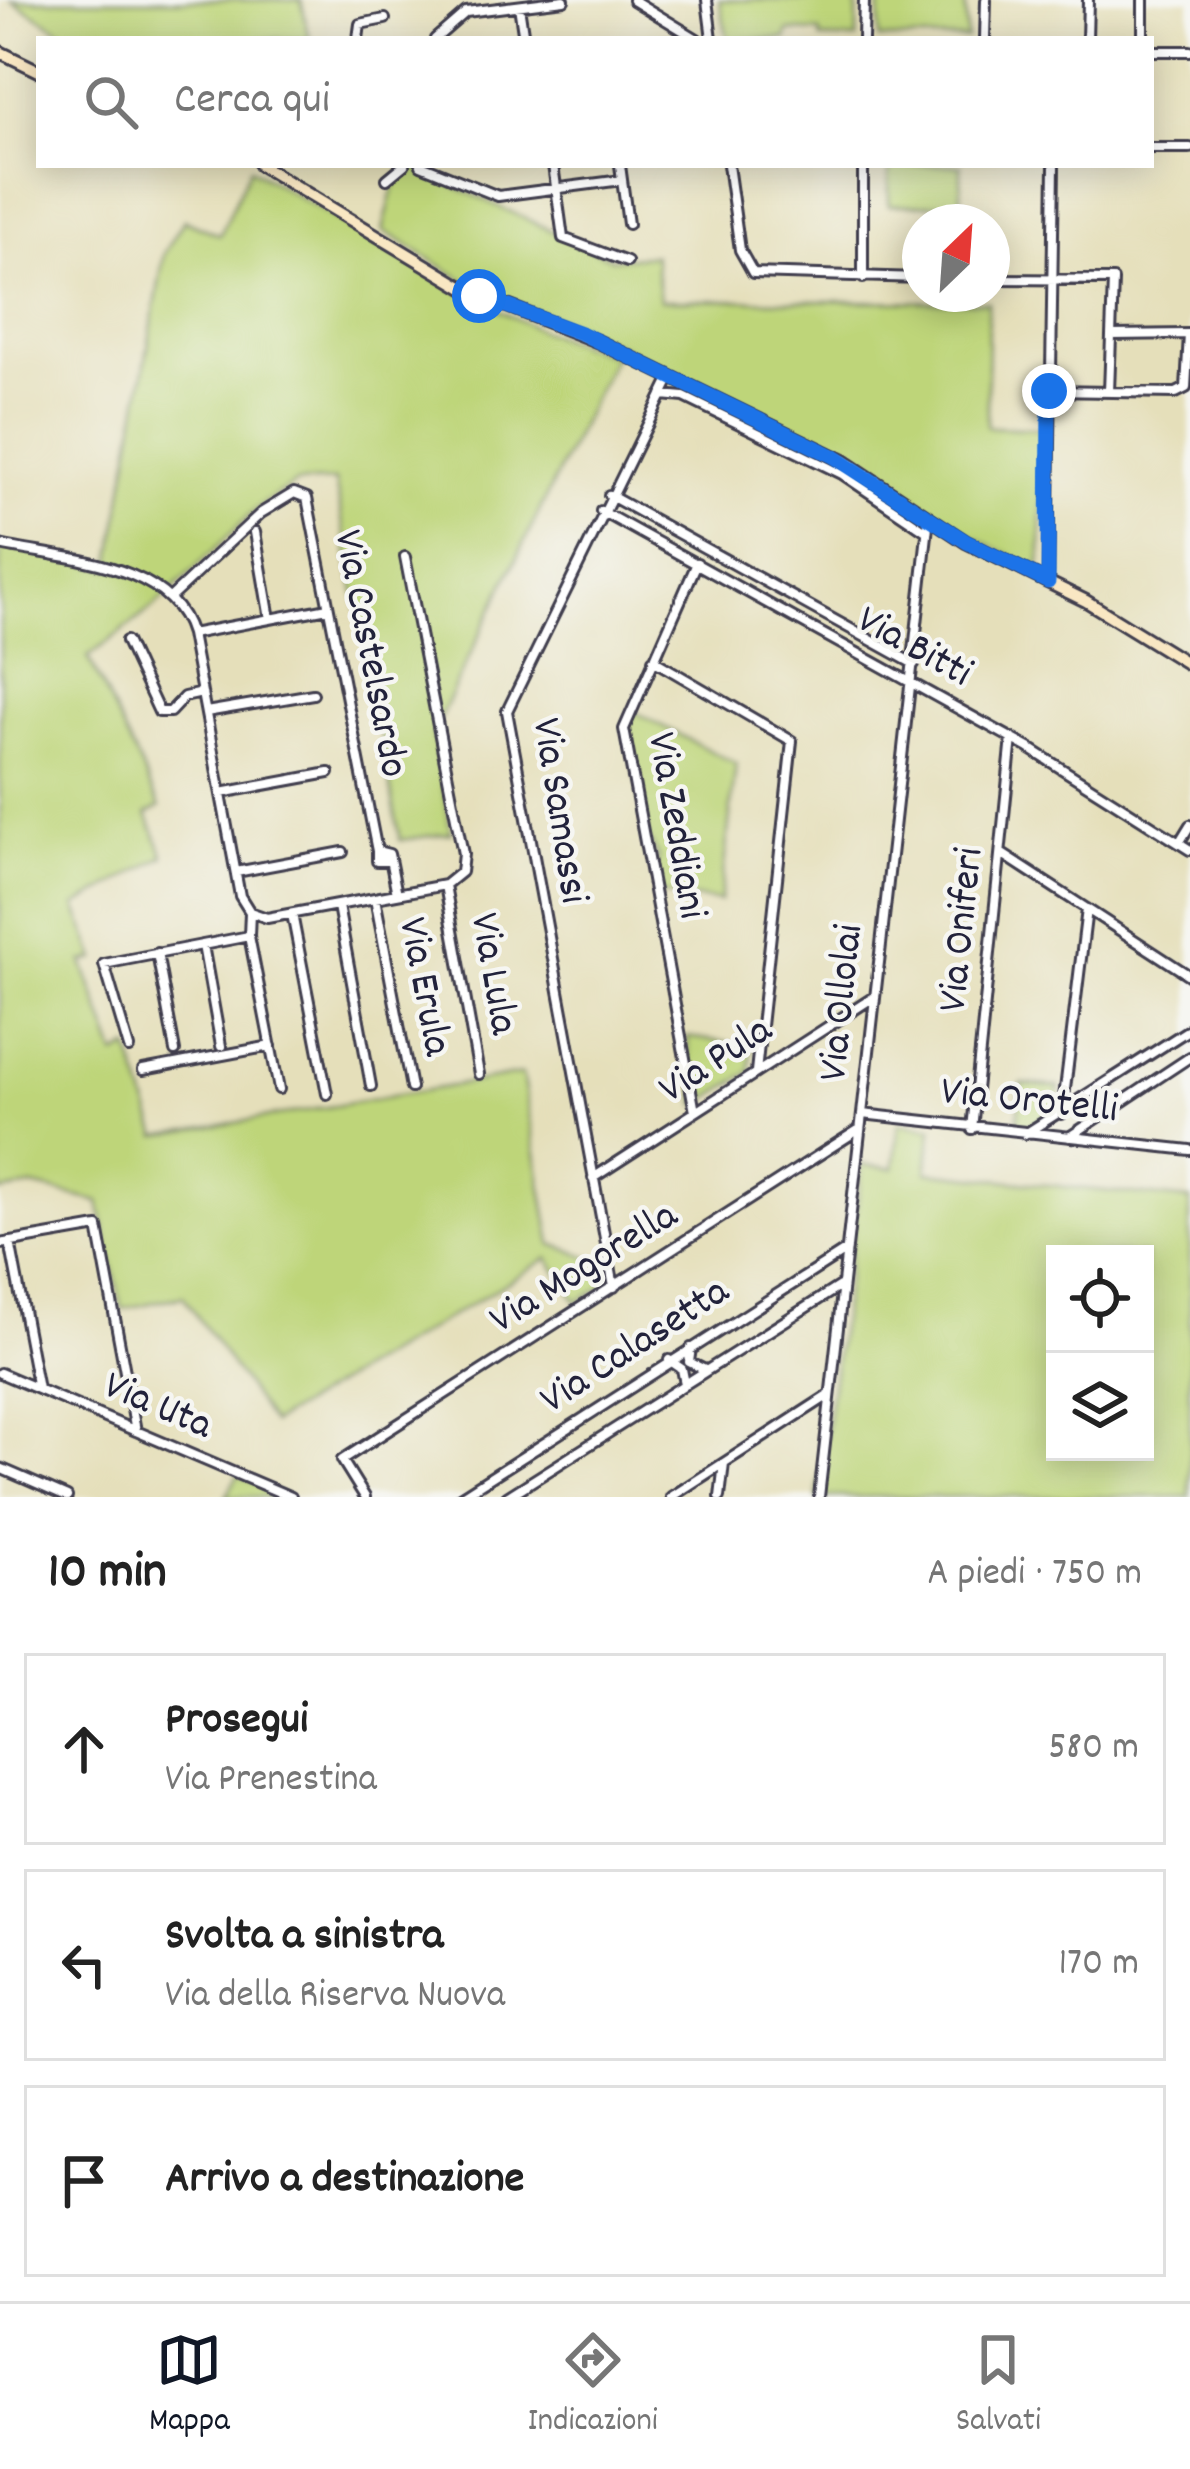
<!DOCTYPE html>
<html lang="it">
<meta charset="utf-8">
<style>
body{margin:0;font-family:Dekko,sans-serif;background:#f2f2f2;color:#222}
.controls{position:absolute;right:36px;bottom:36px;display:grid;overflow:hidden;border-radius:0px;box-shadow:0 6px 30px #0003}
.controls button{width:108px;height:108px;display:grid;place-items:center;padding:0;border:0;border-bottom:3px solid #e0e0e0;background:#fff;color:#222;font:60px sans-serif}
.compass{position:absolute;left:902px;top:204px;width:108px;height:108px;border-radius:50%;background:#fff;box-shadow:0 6px 30px #0003;rotate:25deg}
.stop{position:absolute;width:36px;height:36px;margin:-27px;border:9px solid #1a73e8;border-radius:50%;background:#fff}
.stop.end{background:#1a73e8;border-color:#fff;box-shadow:0 3px 12px #0008}
.list{margin:0;padding:0;list-style:none}
h2{display:flex;justify-content:space-between;align-items:center;height:156px;margin:0;padding:0 48px;font-size:51px}
h2 small{font-size:39px;font-weight:400;color:#767676}
.list li{display:grid;grid-template-columns:78px 1fr auto;gap:36px;align-items:center;box-sizing:border-box;height:192px;margin:0 24px 24px;padding:0 24px;border:3px solid #e0e0e0;border-radius:0px}
.list b{display:block;font-size:45px;white-space:nowrap}
.list p{margin:0;font-size:39px;white-space:nowrap;color:#767676}
.list em{font-size:39px;font-style:normal;color:#767676}
.icon{flex:none;width:66px;height:66px;fill:none;stroke:currentColor;stroke-width:2;stroke-linecap:round;stroke-linejoin:round}
.map{position:relative;flex:none;width:1190px;height:1497px;overflow:hidden}
.search{position:absolute;background:#fff;box-shadow:0 6px 30px #0003;left:36px;right:36px;top:36px;height:132px;display:flex;align-items:center;gap:30px;box-sizing:border-box;padding:0 42px;border-radius:0px;color:#767676;font-size:45px}
.sheet{height:804px;background:#fff}
nav{display:flex;justify-content:space-around;align-items:center;box-sizing:border-box;height:168px;border-top:3px solid #e0e0e0;background:#fff;font-size:33px;color:#767676}
nav a{display:grid;justify-items:center;gap:6px}
nav .on{color:#111827}
.map>svg:first-child{display:block}
.green{fill:#bed579;stroke:#707c5a;stroke-width:3;fill-rule:evenodd}
.lines{fill:none;stroke-linecap:round;stroke-linejoin:round}
.minor-casing{stroke:#3f3e4e;stroke-width:14}
.secondary-casing{stroke:#3f3e4e;stroke-width:16}
.minor{stroke:#fff;stroke-width:8}
.secondary{stroke:#f9e7c3;stroke-width:10}
.route{stroke:#1a73e8;stroke-width:15}
.labels{text-anchor:middle;dominant-baseline:central;stroke-width:9;stroke-linejoin:round;paint-order:stroke}
.street-label{font-size:42px;fill:#22223b;stroke:#f6f6f2}
</style>
<div class="map">
<svg width="1190" height="1497" viewBox="0 0 1190 1497">
<rect width="100%" height="100%" fill="#f6f6f2"/>
<filter id="ink" filterUnits="userSpaceOnUse"><feTurbulence type="fractalNoise" baseFrequency=".00833" numOctaves="2"/><feDisplacementMap in="SourceGraphic" scale="24" xChannelSelector="R" yChannelSelector="G"/><feConvolveMatrix kernelMatrix="1 2 1 2 8 2 1 2 1" color-interpolation-filters="sRGB"/></filter>
<filter id="wash" filterUnits="userSpaceOnUse"><feTurbulence type="fractalNoise" baseFrequency=".004" numOctaves="4" result="noise"/><feDisplacementMap in="SourceGraphic" scale="48" xChannelSelector="R" yChannelSelector="G"/><feGaussianBlur stdDeviation="2.7" result="paint"/><feColorMatrix in="noise" values="0 0 0 0 0 0 0 0 0 0 0 0 0 0 0 0 0 1.4 0 .05"/><feComposite in="paint" operator="in"/></filter>
<g filter="url(#wash)">
<rect width="100%" height="100%" fill="#e5dfba"/>
<path class="green" d="M11 0H301L310 39H75Z
M719 0H857V39H821L820 32 788 31 786 39H728Z
M880 0H965L967 39H879Z
M889 165H961V204L889 205Z
M413 167 613 259 654 255 660 300 988 302 987 427 1042 429 1041 563 1033 567 956 528 880 474 812 437 575 325 483 292 383 230 395 183Z
M250 168 456 290 542 331 614 356 433 732 451 833 400 840 335 481 296 483 261 505 156 605 88 657 160 807 147 814 164 856 76 906 96 959 83 962 116 1055 129 1048 158 1136 522 1074 552 1244 604 1262 608 1283 577 1302 548 1258 272 1423 183 1296 122 1309 99 1202 33 1186 0 1192V545L110 569 164 254 184 220 220 235Z
M633 711 736 764 720 901 660 894 654 867 659 859 648 837 626 723Z
M687 1037 752 1046 750 1072 697 1105Z
M1021 1084 1059 1087 1057 1109 1028 1128 1017 1127Z
M899 1123 932 1128 927 1172 1190 1200V1497H817L862 1165 894 1168ZM1055 1254H1145V1452H1055Z
M238 1475 286 1497H226Z"/>
</g>
<g filter="url(#ink)">
<g class="lines">
<defs>
<path id="minor" d="M633 0 697 39
M707 0 712 39
M519 6 524 39
M358 39 360 24 385 19
M435 39 466 12 564 0
M863 39 864 0
M985 39 986 0
M1087 39 1088 0
M1143 39V0
M1151 51H1190
M1151 148H1190
M421 165 498 196 622 180
M553 165 563 238 627 262
M620 165 628 224
M728 165 740 250 753 273 920 278
M863 165V278
M387 179 404 165
M992 279 1113 280 1109 392
M1049 391 1176 393 1186 388 1189 334 1111 335
M662 395 684 397 842 474 926 531
M609 495 914 664
M601 511 1029 748 1190 850
M255 532 270 619
M0 545C62 559 170 561 191 634L240 896 250 912 267 918 445 885 461 872 463 854 405 557
M1048 582 1054 165
M171 597 261 513 294 493 307 498 377 851
M191 634 328 608
M126 641 159 712H170L184 697 202 693
M653 660 792 741 756 1072
M206 712 313 694
M221 793 329 773
M1179 843 1190 825
M1004 855 1190 976
M387 861H377V851L389 854 397 894
M236 872 343 852
M445 885 479 1074
M375 898 411 1088
M338 906 371 1086
M292 914 327 1094
M249 936 279 1089
M203 945 221 1046
M157 953 175 1051
M129 1048 104 964 249 936 250 912
M143 1070 271 1046
M695 1112 624 729 697 563
M862 1114 1190 1150
M1062 1114 1087 909
M972 1129 1012 738
M1025 1134 1190 1029
M1069 1137 1190 1057
M593 1178 874 997
M10 1242 38 1389
M0 1244 98 1227 136 1431
M614 1287 507 711 671 377
M691 1348 689 1362 705 1370
M669 1360 682 1369 685 1384
M0 1373 291 1497
M0 1468 67 1497
M365 1497 342 1460 858 1130
M460 1497 845 1251
M507 1497 840 1286
M671 1497 829 1395
M720 1497 724 1463
M819 1497 929 517"/>
<path id="secondary" d="M0 52 39 71
M260 165 469 291 599 342 844 461 966 542 1086 601 1190 665"/>
</defs>
<use href="#minor" class="minor-casing"/>
<use href="#secondary" class="secondary-casing"/>
<use href="#minor" class="minor"/>
<use href="#secondary" class="secondary"/>
</g>
</g>
<g class="lines" filter="url(#ink)">
<path class="route" d="M479 296 583 334 833 456 967 542 1048 582 1049 391"/>
</g>
<g class="labels">
<g class="street-label">
<text transform="translate(913 649) rotate(29)">Via Bitti</text>
<text transform="translate(368 654) rotate(79)">Via Castelsardo</text>
<text transform="translate(557 811) rotate(81)">Via Samassi</text>
<text transform="translate(674 826) rotate(80)">Via Zeddiani</text>
<text transform="translate(964 930) rotate(-84)">Via Oniferi</text>
<text transform="translate(491 974) rotate(80)">Via Lula</text>
<text transform="translate(422 987) rotate(79)">Via Erula</text>
<text transform="translate(844 1003) rotate(-84)">Via Ollolai</text>
<text transform="translate(717 1062) rotate(-33)">Via Pula</text>
<text transform="translate(1029 1103) rotate(6)">Via Orotelli</text>
<text transform="translate(585 1270) rotate(-32)">Via Mogorella</text>
<text transform="translate(636 1348) rotate(-33)">Via Calasetta</text>
<text transform="translate(157 1408) rotate(23)">Via Uta</text>
</g>
</g>
</svg>
<div class="controls">
<button><svg class="icon" aria-label="locate" viewBox="0 0 24 24"><circle cx="12" cy="12" r="6"/><path d="M12 2v4M12 18v4M2 12h4M18 12h4"/></svg></button>
<button><svg class="icon" aria-label="layers" viewBox="0 0 24 24"><path d="M12 4l9 5-9 5-9-5zM3 14l9 5 9-5"/></svg></button>
</div>
<svg class="compass" viewBox="-18 -18 36 36"><path d="M0-13l5 13h-10z" fill="#e53935"/><path d="M0 13l5-13h-10z" fill="#767676"/></svg>
<div class="stop" style="left:479px;top:296px"></div>
<div class="stop end" style="left:1049px;top:391px"></div>
<div class="search"><svg class="icon" aria-label="search" viewBox="0 0 24 24"><circle cx="10" cy="10" r="6"/><path d="M15 15l6 6"/></svg>Cerca qui</div>
</div>
<section class="sheet">
<h2>10 min<small>A piedi · 750 m</small></h2>
<ul class="list">
<li><svg class="icon" aria-label="ahead" viewBox="0 0 24 24"><path d="M12 20V5M6 11l6-6 6 6"/></svg><div><b>Prosegui</b><p>Via Prenestina</p></div><em>580 m</em></li>
<li><svg class="icon" aria-label="left" viewBox="0 0 24 24"><path d="M17 20v-9H6M10 6l-5 5 5 5"/></svg><div><b>Svolta a sinistra</b><p>Via della Riserva Nuova</p></div><em>170 m</em></li>
<li><svg class="icon" aria-label="arrive" viewBox="0 0 24 24"><path d="M6 21V4h12l-3 4 3 4H6"/></svg><div><b>Arrivo a destinazione</b></div></li>
</ul>
</section>
<nav>
<a class="on"><svg class="icon" aria-label="map" viewBox="0 0 24 24"><path d="M3 6l6-2 6 2 6-2v14l-6 2-6-2-6 2zM9 4v14M15 6v14"/></svg>Mappa</a>
<a><svg class="icon" aria-label="directions" viewBox="0 0 24 24"><path d="M12 3l9 9-9 9-9-9zM9 14v-3h6M13 9l2 2-2 2"/></svg>Indicazioni</a>
<a><svg class="icon" aria-label="saved" viewBox="0 0 24 24"><path d="M7 4h10v16l-5-4-5 4z"/></svg>Salvati</a>
</nav>
